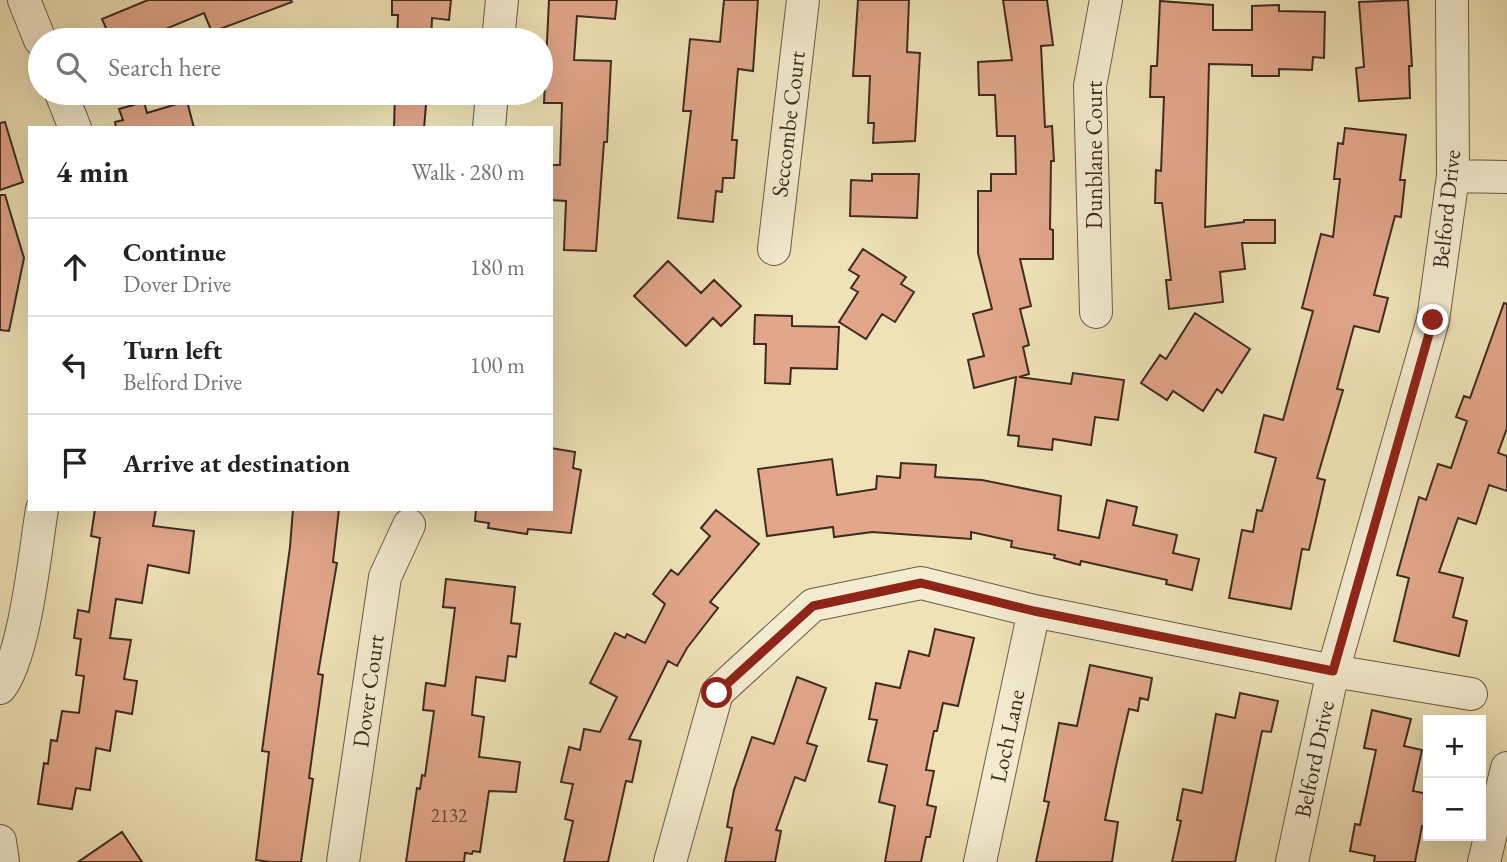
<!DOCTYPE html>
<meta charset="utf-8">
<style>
body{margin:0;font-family:"EB Garamond",serif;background:#f6f6f6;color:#222}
.controls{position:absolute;right:21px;bottom:21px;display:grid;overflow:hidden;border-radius:0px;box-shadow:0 7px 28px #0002}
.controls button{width:63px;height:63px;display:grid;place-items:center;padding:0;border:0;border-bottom:2px solid #e0e0e0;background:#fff;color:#222;font:35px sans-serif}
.stop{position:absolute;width:21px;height:21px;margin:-16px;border:5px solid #8f2418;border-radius:50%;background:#fff}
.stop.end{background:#8f2418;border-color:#fff;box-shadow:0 2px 7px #0008}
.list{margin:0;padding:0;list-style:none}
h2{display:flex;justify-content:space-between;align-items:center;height:91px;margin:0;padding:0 28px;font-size:30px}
h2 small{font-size:23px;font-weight:400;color:#767676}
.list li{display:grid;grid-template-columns:46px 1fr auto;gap:21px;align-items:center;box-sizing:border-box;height:98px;padding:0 28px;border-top:2px solid #e0e0e0}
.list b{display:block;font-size:26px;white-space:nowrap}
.list p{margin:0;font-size:23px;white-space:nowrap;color:#767676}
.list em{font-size:23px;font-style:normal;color:#767676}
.icon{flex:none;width:38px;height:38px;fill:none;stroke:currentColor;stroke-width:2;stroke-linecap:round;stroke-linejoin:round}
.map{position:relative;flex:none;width:1507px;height:862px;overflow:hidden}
.search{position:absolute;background:#fff;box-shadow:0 7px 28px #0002;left:28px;top:28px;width:525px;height:77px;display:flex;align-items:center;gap:18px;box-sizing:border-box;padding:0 24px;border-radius:38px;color:#767676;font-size:26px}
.panel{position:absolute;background:#fff;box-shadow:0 7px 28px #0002;left:28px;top:126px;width:525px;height:385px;border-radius:0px}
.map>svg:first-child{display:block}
.building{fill:#e2a68a;stroke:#3e2c23;stroke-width:2}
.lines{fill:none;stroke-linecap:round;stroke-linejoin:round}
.minor-casing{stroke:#6a5a48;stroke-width:34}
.minor{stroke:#f4ecd0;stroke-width:32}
.route{stroke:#8f2418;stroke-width:9}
.labels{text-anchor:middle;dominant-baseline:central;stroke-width:7;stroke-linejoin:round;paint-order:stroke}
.number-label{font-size:19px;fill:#674a3d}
.street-label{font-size:23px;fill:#3e2c23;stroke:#f4ecd0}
</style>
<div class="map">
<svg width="1507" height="862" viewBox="0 0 1507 862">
<rect width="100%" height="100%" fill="#eee2b6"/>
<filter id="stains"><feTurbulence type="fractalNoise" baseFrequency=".00286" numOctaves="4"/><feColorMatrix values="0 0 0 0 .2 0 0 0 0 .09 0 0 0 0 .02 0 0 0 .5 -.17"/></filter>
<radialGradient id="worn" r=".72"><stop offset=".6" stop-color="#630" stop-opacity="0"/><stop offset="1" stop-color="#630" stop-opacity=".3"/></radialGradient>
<path class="building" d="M148 0H291L292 2 212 32 204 13 163 30 167 40H111L102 19Z
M392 0H451L449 20 432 18 431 40H397L398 15H392Z
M549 0H617L615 19 577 16 574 60 611 61 607 142H604L596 251 564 250 566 201 551 200V165H560L562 103H544Z
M724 0H758L753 71 738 69 732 140H737L734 178H723L722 192 716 191 713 222 678 218 691 111H683L690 39 720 42Z
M858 0H909L907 52 920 53 915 141 873 143 874 123H868L870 76H853Z
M1003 0H1047L1053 45 1041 46 1045 127 1052 126 1054 161H1051L1050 229 1053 230V259H1020L1031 306 1020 309 1029 345 1023 347 1029 374 1019 377 1071 384 1073 373 1124 380 1118 420 1095 417 1091 445 1053 439 1052 450 1018 446 1019 436 1008 435 1016 377 974 388 968 360 984 356 973 314 992 309 978 253V191H991V174H1016L1015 136H997L995 95H979L978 62 1012 60Z
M1408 0 1412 66H1409L1410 98 1359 101 1356 68 1364 67 1359 2Z
M1160 1 1213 5V30H1252V6L1279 5V11L1325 12 1324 58 1313 57 1312 70 1279 69V76H1252V65L1209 64 1205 227 1244 222V220H1275V243H1242L1245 269 1220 272 1223 302 1169 309 1166 280H1171L1162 203H1155L1156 170 1161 171 1164 97H1150L1151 66H1157Z
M395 93H427L424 128H394Z
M187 101 194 128H116L115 122 123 120 119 109 144 102 147 113Z
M5 122 23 182 0 190V123Z
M1345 128 1406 135 1400 180H1405L1401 217 1395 216 1374 295 1388 298 1379 332 1354 326 1337 389 1343 390 1317 478 1325 480 1309 550 1302 549 1291 609 1229 598 1242 530 1253 532 1257 510 1262 511 1276 458 1255 452 1264 415 1283 420 1313 311 1302 308 1321 234 1333 237 1340 179H1334L1338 143 1343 144Z
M872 174H919L917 218 850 216 851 180 872 181Z
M0 195H5L24 258 9 331 0 330Z
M863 249 906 277 901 284 914 292 895 322 882 314 866 339 839 322 858 292 851 288 859 276 849 270Z
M668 261 701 293 714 280 741 306 721 326 713 318 686 346 634 296Z
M1504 303 1507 304V428L1498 453 1507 456V491L1489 485 1476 524 1458 518 1439 572 1463 578 1453 617 1467 621 1459 656 1394 641 1409 578 1397 575 1419 497 1426 500 1438 464 1451 468 1467 421 1456 417 1464 396 1470 398Z
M1195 313 1250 349 1222 393 1217 389 1203 411 1173 391 1167 400 1141 383 1160 355 1166 359Z
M755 315 792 316V326L839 327 837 369 791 368 790 384 765 383 766 344H754Z
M551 448 575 452 573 468 581 470 571 533 528 529 527 534 488 528 489 523 475 521 476 509H551Z
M832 459 837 495 876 489 877 476 900 478 901 463 936 465 935 477 982 480 1061 496 1058 530 1099 538 1107 500 1137 507 1133 525 1177 535 1173 553 1199 559 1192 590 1166 584 1167 580 1081 561 1080 565 1054 558 1055 555 1011 547 1012 541 971 532V539L872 532 834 537 833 527 767 536 758 469Z
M95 509H156L153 526 194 531 189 573 148 565 142 603 116 599 110 638 131 640 124 679 137 681 132 714 116 711 110 751 96 748 90 790 76 788 72 809 38 804 44 763 48 764 51 740 57 741 62 711 79 713 84 676 76 675 81 639 74 638 78 610 89 612 100 538 91 536Z
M293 509H339L333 562 337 563 318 674 323 675 309 778 313 779 301 862H270L256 860 269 752 262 751 290 547Z
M716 510 759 544 710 602 718 608 687 648 677 666 668 661 629 739 641 741 632 782 626 781 608 862H564L573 821 565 819 573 784 561 782 569 747 580 750 584 729 600 732 617 697 590 683 615 633 625 638 627 634 645 643 665 604 653 594 671 570 678 575 710 536 701 528Z
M446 579 515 587 511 623 520 624 516 657 508 656 505 681 476 677 472 715 484 717 479 757 520 762 516 792 489 791 480 852 473 851 472 854 465 853 464 862H406L417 788 420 789 422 775 425 776 434 711 423 710 426 683 445 686 455 608 443 607Z
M935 629 974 638 958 706 943 703 937 731H934L926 770 934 771 927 805 936 807 930 837H926L921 862H885L895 806 879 802 887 765 868 761 877 720 869 719 876 683 900 688 909 651 929 656Z
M1090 665 1152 678 1148 700 1140 698 1138 711 1129 709 1116 766 1105 820 1118 822 1112 862H1036L1049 802 1044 801 1059 723 1077 726Z
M797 677 826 688 807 743 817 746 805 781 795 777 776 830 781 831 775 862H725L732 828 727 827 734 790 752 737 774 744Z
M1240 693 1278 701 1271 732 1262 731 1235 862H1172L1181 821 1177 820 1183 789 1202 793 1216 714 1235 718Z
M1372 710 1411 719 1404 746 1422 750 1413 791 1428 794V827L1422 826 1415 862H1374L1375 856 1350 851 1355 824 1360 825 1376 750 1364 748Z
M122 832 142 862H78Z"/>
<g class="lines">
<defs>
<path id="minor" d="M24 0 40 40
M498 40 502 0
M61 93 75 128
M489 128 492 93
M1453 176 1507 177
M774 249 803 0
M1096 312 1090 86 1106 0
M0 688C25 657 35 552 42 509
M0 841 3 862
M343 862 385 577 409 525
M670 862 717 693 813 605 921 583 1034 611 1333 671 1471 694
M980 862 1034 611
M1292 862 1333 671 1433 320 1453 176 1452 0
M1484 862 1507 768"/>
</defs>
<use href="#minor" class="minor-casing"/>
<use href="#minor" class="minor"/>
</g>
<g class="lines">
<path class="route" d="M717 693 813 606 921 583 1034 611 1333 671 1433 320"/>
</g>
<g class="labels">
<g class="number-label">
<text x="449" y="815">2132</text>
</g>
<g class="street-label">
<text transform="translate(788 124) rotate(-83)">Seccombe Court</text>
<text transform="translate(1094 155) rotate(-90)">Dunblane Court</text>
<text transform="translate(1446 209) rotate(-84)">Belford Drive</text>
<text transform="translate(368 691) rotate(-82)">Dover Court</text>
<text transform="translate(1007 736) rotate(-78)">Loch Lane</text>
<text transform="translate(1314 759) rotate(-78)">Belford Drive</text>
</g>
</g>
<rect width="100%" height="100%" filter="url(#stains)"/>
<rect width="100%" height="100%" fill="url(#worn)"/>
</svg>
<div class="controls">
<button>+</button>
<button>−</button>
</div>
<div class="stop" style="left:717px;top:693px"></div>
<div class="stop end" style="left:1433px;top:320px"></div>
<div class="search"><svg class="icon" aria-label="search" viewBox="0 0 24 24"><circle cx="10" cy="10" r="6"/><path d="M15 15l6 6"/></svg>Search here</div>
<section class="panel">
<h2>4 min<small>Walk · 280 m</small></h2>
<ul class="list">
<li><svg class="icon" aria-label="ahead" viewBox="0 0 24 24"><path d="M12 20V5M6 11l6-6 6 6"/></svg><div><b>Continue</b><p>Dover Drive</p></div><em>180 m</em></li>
<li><svg class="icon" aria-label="left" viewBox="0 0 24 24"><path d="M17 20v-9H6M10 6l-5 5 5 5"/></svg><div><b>Turn left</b><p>Belford Drive</p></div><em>100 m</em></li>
<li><svg class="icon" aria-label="arrive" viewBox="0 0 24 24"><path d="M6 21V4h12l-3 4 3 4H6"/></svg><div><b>Arrive at destination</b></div></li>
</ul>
</section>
</div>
